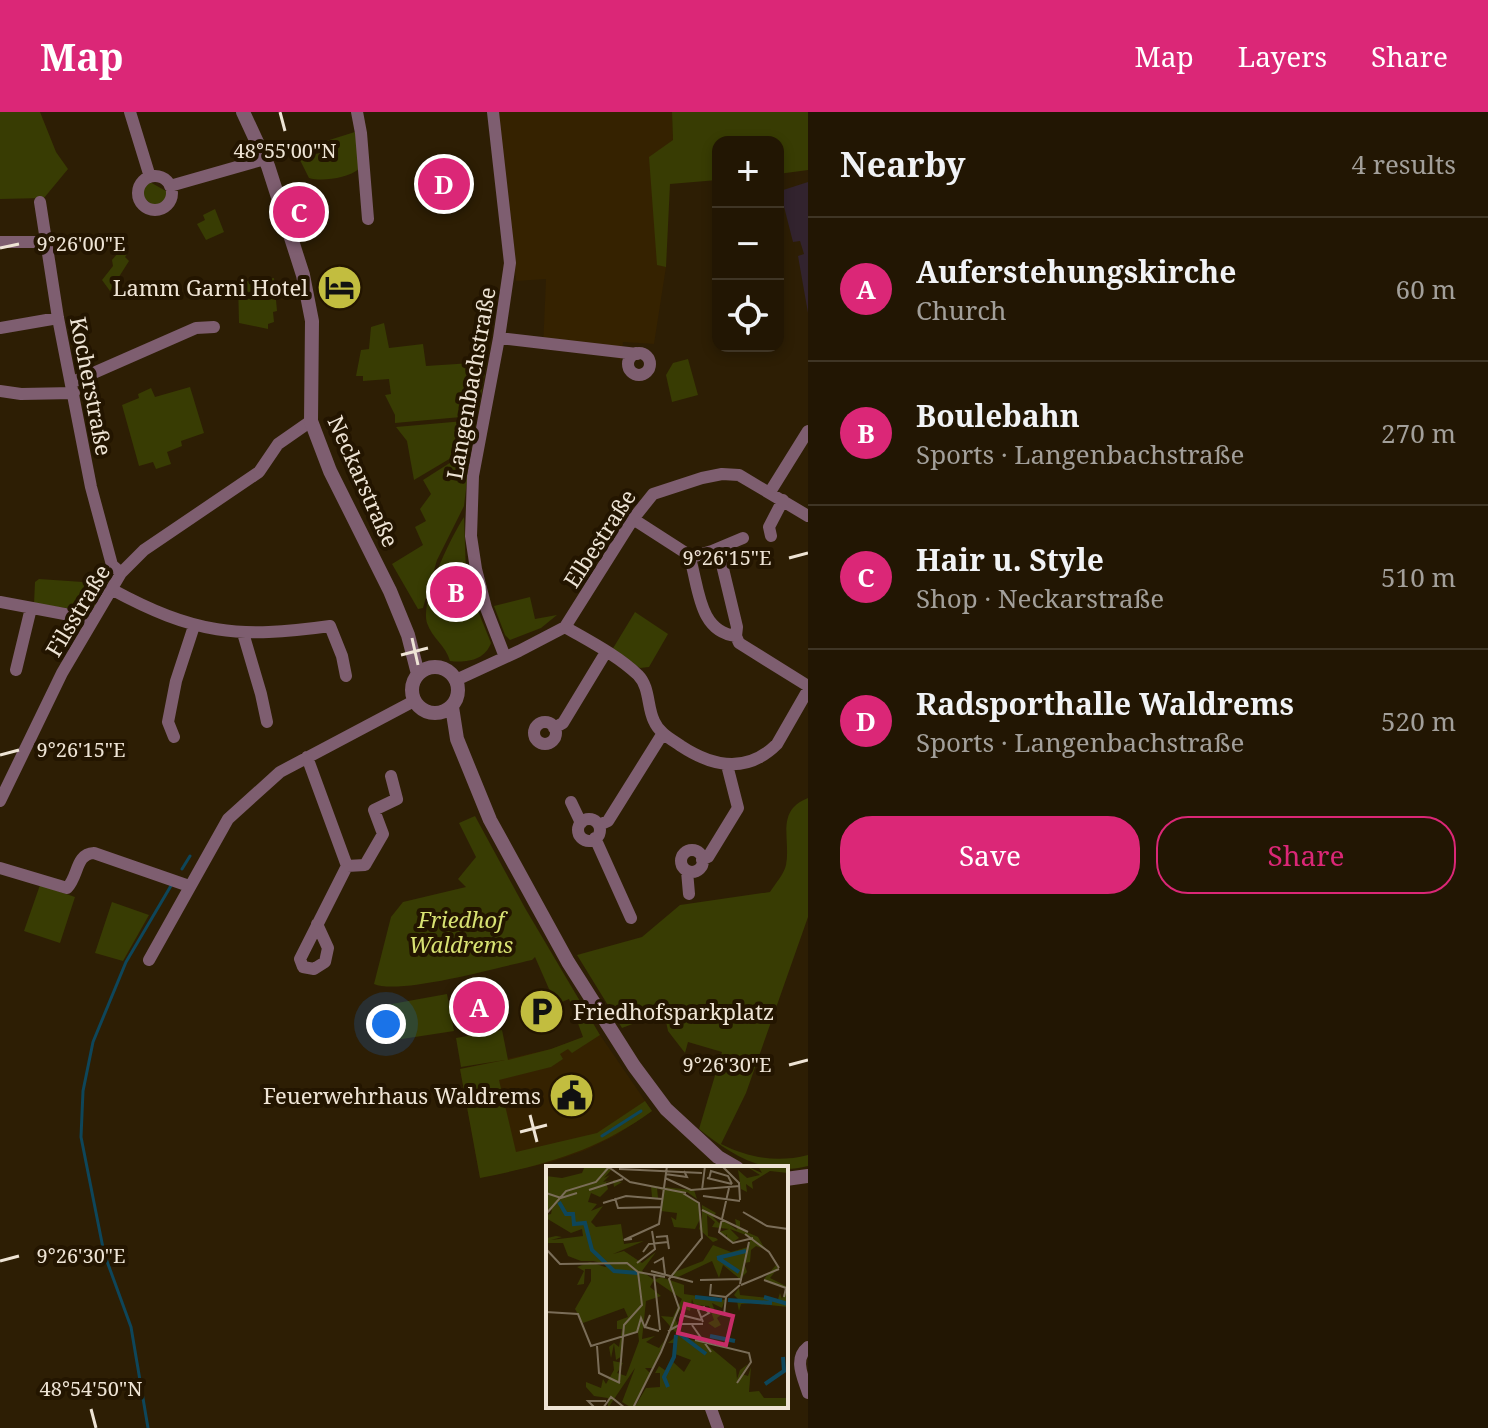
<!DOCTYPE html>
<meta charset="utf-8">
<style>
body{margin:0;font-family:"Noto Serif",serif;background:#2e2312;color:#f1f3f6}
.controls{position:absolute;right:24px;top:24px;display:grid;overflow:hidden;border-radius:16px;box-shadow:0 4px 12px #0003}
.controls button{width:72px;height:72px;display:grid;place-items:center;padding:0;border:0;border-bottom:2px solid #3f3525;background:#221603;color:#f1f3f6;font:40px sans-serif}
.you{position:absolute;left:386px;top:912px;width:28px;height:28px;margin:-20px;border:6px solid #fff;border-radius:50%;background:#1a73e8;box-shadow:0 0 0 12px #1a73e833}
.badge{display:grid;place-items:center;width:52px;height:52px;border-radius:50%;background:#db2777;color:#fff;font-size:26px;font-weight:700}
.pin{position:absolute;translate:-50% -50%;border:4px solid #fff;box-shadow:0 2px 8px #0006}
.list{margin:0;padding:0;list-style:none}
h2{display:flex;justify-content:space-between;align-items:center;height:104px;margin:0;padding:0 32px;font-size:34px}
h2 small{font-size:26px;font-weight:400;color:#a29f9a}
.list li{display:grid;grid-template-columns:52px 1fr auto;gap:24px;align-items:center;box-sizing:border-box;height:144px;padding:0 32px;border-top:2px solid #3f3525}
.list b{display:block;font-size:30px;white-space:nowrap}
.list p{margin:0;font-size:26px;white-space:nowrap;color:#a29f9a}
.list em{font-size:26px;font-style:normal;color:#a29f9a}
.actions{display:flex;gap:16px;padding:24px 32px}
.actions a{flex:1;padding:18px 0;border:2px solid #db2777;border-radius:32px;text-align:center;font-size:28px;color:#db2777}
.actions .main{background:#db2777;color:#fff}
.icon{flex:none;width:44px;height:44px;fill:none;stroke:currentColor;stroke-width:2;stroke-linecap:round;stroke-linejoin:round}
.map{position:relative;flex:none;width:808px;height:1316px;overflow:hidden}
header{display:flex;align-items:center;gap:48px;box-sizing:border-box;height:112px;padding:0 40px;background:#db2777;color:#fff}
header strong{font-size:38px}
nav{display:flex;gap:44px;margin-inline-start:auto;font-size:28px}
main{display:flex}
aside{flex:1;background:#221603}
.map>svg:first-child{display:block}
.built{fill:#352200}
.education{fill:#32232e}
.green{fill:#383c03}
.lines{fill:none;stroke-linecap:round;stroke-linejoin:round}
.stream{stroke:#0e465a;stroke-width:3}
.minor{stroke:#7e5e70;stroke-width:12}
.tertiary{stroke:#7e5e70;stroke-width:14}
.ticks{fill:none;stroke:#eee4d5;stroke-width:3}
.labels{text-anchor:middle;dominant-baseline:central;stroke-width:8;stroke-linejoin:round;paint-order:stroke}
.poi-label{font-size:22px;fill:#eee4d5;stroke:#231500;text-anchor:end}
.street-label{font-size:22px;fill:#eee4d5;stroke:#231500}
.park-label{font-size:22px;font-style:italic;fill:#d8e272;stroke:#231500}
.inset-river{fill:none;stroke:#0e465a;stroke-width:4}
.inset-road{fill:none;stroke:#7a6d58;stroke-width:2}
.view{fill:#c62c67;fill-opacity:0.15;stroke:#c62c67;stroke-width:4}
.inset-edge{fill:none;stroke:#eee4d5;stroke-width:4}
.ticks-label{font-size:20px;text-anchor:middle;fill:#eee4d5;stroke:#231500;stroke-width:8;stroke-linejoin:round;paint-order:stroke}
</style>
<header>
<strong>Map</strong>
<nav><a>Map</a><a>Layers</a><a>Share</a></nav>
</header>
<main>
<div class="map">
<svg width="808" height="1316" viewBox="0 0 808 1316">
<rect width="100%" height="100%" fill="#2d1e04"/>
<path class="built" d="M496 0H672L673 28 657 152 666 155 654 232 623 230 621 249 616 244 543 236 546 167 516 169Z
M598 920 652 999 615 1024 586 1038 552 1050 480 1066 460 957 551 937Z"/>
<path class="education" d="M808 70V201L798 144 804 142 800 129 793 130 780 79Z"/>
<path class="green" d="M0 0H40L56 40 68 57 44 86 0 87Z
M672 0H808V58L778 62V30H718V68L670 72 666 155 657 153 649 45 673 28Z
M358 19 359 57C348 66 322 70 309 66L299 46 325 40 323 30Z
M148 69 166 79 167 91 164 94 152 93 141 83 140 75Z
M215 97 224 120 206 128 197 112 205 108 203 103Z
M123 135 128 141 125 145 129 149 110 179 102 168 113 154 112 148Z
M274 166 277 199 273 200 274 210 268 212V217L239 211 238 170Z
M384 211 389 236 423 232 426 254 487 250 478 301 472 304 395 311V303L385 283 391 282 389 267 363 269V264H356L361 238 369 237 371 215Z
M688 247 698 283 672 290 666 263 673 251Z
M190 275 204 321 181 329 182 334 167 340 171 352 156 357 153 350 139 354 122 293 139 286 138 282 151 276 155 285Z
M464 309 476 312 471 338 456 343 414 368 407 329 396 315Z
M470 343 464 394 437 448 423 496 418 497 392 452 423 433 415 415 426 409 420 397 431 382 423 368 459 345Z
M464 405 466 461 476 494 491 531C485 548 467 551 450 549 446 534 432 526 427 511 420 488 451 425 464 405Z
M39 467 83 470 104 467 108 470 94 495 89 499 34 492 35 470Z
M530 485 535 507 557 503 541 516 510 528 505 523 494 494Z
M635 500 668 522 649 555 640 556 612 538Z
M808 686V805L746 981 721 1032C749 1046 777 1051 808 1043V1054C767 1065 731 1043 699 1017L722 940 688 930 685 941 668 919 664 900 622 916 577 843 642 825 680 793 770 780C775 772 784 762 786 753 791 727 775 699 808 686Z
M475 704 525 796 600 923 572 941 568 937 560 942 563 947 551 955 499 968 516 1040 597 1021 645 989 652 999C597 1039 545 1053 480 1066L460 957 505 948 461 955 456 926 502 918 508 948 551 937 583 925 569 887 562 890 549 877 535 845 532 848C499 855 400 883 374 872L391 805 403 790 466 775 458 767 476 745 459 711Z
M40 773 75 785 60 831 24 819Z
M112 790 149 803 123 849 95 841Z
M447 882 454 919 389 929 383 924 386 893Z"/>
<g class="lines">
<path class="stream" d="M182 757 190 744
M602 1024 641 999
M148 1316 131 1215 104 1141 81 1025 83 979 93 930 126 850 172 772"/>
<path class="minor" d="M130 0 150 65
M357 0 361 21 368 107
M493 0 510 151 499 226 473 364 471 424 476 457 486 496 505 545
M138 81a17 17 0 1 1 34 0a17 17 0 1 1-34 0Z
M170 74 265 47
M40 90 58 206 91 375 112 453 121 461
M0 130H45
M0 216 58 206
M499 226 637 242
M628 252a11 11 0 1 1 22 0a11 11 0 1 1-22 0Z
M73 270 196 216 214 215
M0 279 21 282 74 281
M770 380 808 319
M633 407 692 445 691 450C699 479 700 520 736 524L739 531 808 574
M771 424 769 415 783 388
M712 439 743 426
M692 445 712 439 719 440 737 515 736 524
M111 477C194 522 238 527 330 514L342 544 346 564
M0 490 91 507
M565 515C589 529 617 543 638 563 650 575 647 595 654 609 659 621 671 627 681 634 713 655 747 662 777 632L808 578
M243 521 261 582 267 610
M16 558 31 496
M456 568 519 539 565 515 633 407 653 382 702 366 722 362 739 363 808 404
M534 621a11 11 0 1 1 22 0a11 11 0 1 1-22 0Z
M554 616 563 611 606 540
M174 625 168 610 176 569 194 514
M307 645 347 754 300 847 303 855 314 857 325 850 328 836 317 812
M0 689 62 561 121 461 144 438 259 360 278 332 311 309
M571 690 581 711
M578 718a11 11 0 1 1 22 0a11 11 0 1 1-22 0Z
M599 713 608 709 663 621
M595 726 631 806
M681 749a11 11 0 1 1 22 0a11 11 0 1 1-22 0Z
M702 748 708 745 738 696 727 653
M347 754 365 753 383 722 374 698 397 687 391 664
M0 756 67 776C79 764 75 742 94 741L189 774
M687 759 689 782
M149 848 228 707 280 660 414 589
M808 1235C793 1247 803 1265 808 1281
M710 1294 718 1316"/>
<path class="tertiary" d="M243 0 268 54 303 163 312 209 311 309 330 359 390 479 408 523 418 562
M412 578a23 23 0 1 1 46 0a23 23 0 1 1-46 0Z
M452 595 457 627 490 708 568 850 634 954 666 997 718 1045 737 1056
M786 1067 808 1064"/>
</g>
<path class="ticks" d="M280 0 285 19M0 136 19 132M789 446 808 441M412 526 418 553M401 543 428 536M0 643 19 638M789 953 808 948M530 1003 537 1030M520 1020 547 1013M0 1149 19 1144M91 1297 96 1316"/>
<defs>
<symbol id="hotel-disc" viewBox="-11 -11 22 22"><circle r="9.5" fill="#c2bd3f" stroke="#231500"/><path d="M-6-4.5h1.5V1H6V5H4.5V3h-9V5H-6ZM-4 0a1.8 1.8 0 1 1 3.6 0ZM.5 0V-2.5h3Q6-2.5 6 0Z" fill="#111"/></symbol>
<symbol id="parking-disc" viewBox="-11 -11 22 22"><circle r="9.5" fill="#c2bd3f" stroke="#231500"/><path d="M-3.5-5.5H1a3.5 3.5 0 0 1 0 7H-1V5.5H-3.5ZM-1-3.4V-.6H.8a1.4 1.4 0 0 0 0-2.8Z" fill="#111"/></symbol>
<symbol id="civic-disc" viewBox="-11 -11 22 22"><circle r="9.5" fill="#c2bd3f" stroke="#231500"/><path d="M-.6-6.5H3V-4.5H.6V-3L4-1V1h2V6H-6V1h2V-1L-.6-3ZM-1.2 2.5V6h2.4V2.5Z" fill="#111"/></symbol>
</defs>
<g fill-rule="evenodd">
<use href="#hotel-disc" x="314" y="150" width="51" height="51"/>
<use href="#parking-disc" x="516" y="874" width="51" height="51"/>
<use href="#civic-disc" x="546" y="958" width="51" height="51"/>
</g>
<g class="labels">
<g class="poi-label">
<text x="308" y="175">Lamm Garni Hotel</text>
<text x="573" y="899" text-anchor="start">Friedhofsparkplatz</text>
<text x="541" y="983">Feuerwehrhaus Waldrems</text>
</g>
<g class="street-label">
<text transform="translate(470 271) rotate(-80)">Langenbachstraße</text>
<text transform="translate(92 274) rotate(79)">Kocherstraße</text>
<text transform="translate(364 369) rotate(66)">Neckarstraße</text>
<text transform="translate(599 426) rotate(-57)">Elbestraße</text>
<text transform="translate(77 498) rotate(-59)">Filsstraße</text>
</g>
<g class="park-label">
<text x="461" y="807">Friedhof<tspan x="461" dy="25">Waldrems</tspan></text>
</g>
</g>
<g transform="translate(546 1054)">
<rect width="242" height="242" fill="#2d1e04"/>
<path d="M39 0H61L65 4 58 12 64 9 57 16 67 14 76 16 68 21 67 14 60 16 62 23 54 31 45 27 42 36 51 38 45 45 57 40 45 56 50 61 75 58 78 78 98 75 67 88 78 85 96 97 110 86 96 105 108 114 104 121 115 130 100 135 96 173 109 170 100 176 113 182 118 175 108 202H99L104 207 86 242 76 236 89 202 62 242V232L48 230 40 221V216L55 222 57 213 60 218 68 204 67 195 77 197 71 207 80 210 93 175 92 166 76 171V190L70 194 68 178 65 192 63 181 68 177 73 181 76 163H71V155L82 151 78 142 37 157 29 143 45 115V103H39L38 118 31 119 38 105 31 101 44 96 59 101 64 99 47 95H35L22 90 17 77H0L1 72 10 70 16 71 5 74 37 70 36 63 25 67 0 52V49L5 48 6 43 0 48V10L16 12 36 7ZM200 0 216 7 212 0H242V7L224 5 206 16 207 23 200 18 201 26 195 23 192 4 201 12 214 9ZM105 20 148 24 151 33 141 26 138 28 152 37 154 45 155 52 156 60V39L170 47 167 51 173 57 177 54 191 64 189 53 194 55V63L212 71 219 83 210 80 205 84 204 96 198 97 201 106 194 113 177 99 173 112 166 95 130 112 126 107 157 95 167 79 185 86 202 81 205 71 184 63 193 72 187 76 192 75 187 77 181 74V68L179 71 173 66 183 63 166 61 169 56 161 49 162 70 170 72 172 74 167 76 153 63 155 51 149 63 128 61 125 51 130 54 131 47 115 45 118 25 111 22 112 32 106 31ZM230 99 232 102 224 112 242 121V141L205 137 195 138 193 145 191 135 182 134 192 133 188 129 193 122 194 129 232 133 234 127 236 133 240 122 218 113ZM115 111 138 119V128L179 134 176 142 166 137 169 145 178 147 171 152 175 159 169 162 162 157 168 154 163 140 148 139 146 133 144 145 136 142 129 151 135 171 160 178 190 203 191 213 194 204 202 198 196 208 202 210 205 201 203 226 213 225 218 232H242V242H88L100 222 114 221V207H109L113 200 120 205 126 195 138 206 145 194 129 188 130 177H122L132 169 115 150 127 151 136 133 108 114Z" fill="#383c03"/>
<path class="inset-river" d="M13 36 20 48H27L28 58 39 57 46 84 68 105 92 107M171 92 200 85M172 92 193 106M149 131 176 134M218 131 242 138M182 134 226 137M131 166 160 188M164 170 189 175M219 218 238 205 237 191M122 221 118 211 128 191 130 169"/>
<path class="inset-road" d="M61 0 84 16 140 27M176 0 193 17 194 34M73 3 156 7M119 8 141 11 138 5M119 12 145 24 194 20M161 12 186 18M163 13 165 5 182 10 186 18M183 22 173 66 187 77 207 72M43 24 77 13M156 24 159 0M0 27 15 32 31 27M157 30 194 35M69 32 72 42 115 41M57 37 80 30 116 33M156 44 202 66M197 46 221 60 242 63M0 48 20 25 50 16 63 1M199 68 223 86 233 102M110 71 121 70 123 83M86 73 78 74 113 58 121 0M0 83 14 98 81 97 92 106M97 86 103 78 122 76M91 97 109 83 106 65M108 97 117 92 119 108M105 105 147 116M92 106 119 111M108 109 114 164M154 114 194 113M218 114 240 122 238 131M165 118 164 129 180 131M194 118 203 76M195 119 233 103M0 146 32 148 45 180 91 166 95 152 99 162M104 149 99 161 113 165M178 149 180 131 194 119M156 151 163 147 158 141 152 144 157 156M134 154 135 149 155 154M146 159 165 186M122 165 135 158H157M149 174 203 187 205 196 191 217M51 180 53 207 74 217M115 186 133 142 123 113 156 72 153 37 135 26M73 217 78 159 96 139 92 106M49 242 42 235H60M57 242 65 231 79 242M87 242 115 186"/>
<path class="view" d="M139 138 187 150 180 179 132 167Z"/>
<rect width="242" height="242" class="inset-edge"/>
</g>
<g class="ticks-label">
<text x="285" y="46">48°55'00"N</text>
<text x="81" y="139">9°26'00"E</text>
<text x="727" y="453">9°26'15"E</text>
<text x="81" y="645">9°26'15"E</text>
<text x="727" y="960">9°26'30"E</text>
<text x="81" y="1151">9°26'30"E</text>
<text x="91" y="1284">48°54'50"N</text>
</g>
</svg>
<div class="controls">
<button>+</button>
<button>−</button>
<button><svg class="icon" aria-label="locate" viewBox="0 0 24 24"><circle cx="12" cy="12" r="6"/><path d="M12 2v4M12 18v4M2 12h4M18 12h4"/></svg></button>
</div>
<div class="you"></div>
<div class="pin badge" style="left:479px;top:895px">A</div>
<div class="pin badge" style="left:456px;top:480px">B</div>
<div class="pin badge" style="left:299px;top:100px">C</div>
<div class="pin badge" style="left:444px;top:72px">D</div>
</div>
<aside>
<h2>Nearby<small>4 results</small></h2>
<ul class="list">
<li><span class="badge">A</span><div><b>Auferstehungskirche</b><p>Church</p></div><em>60 m</em></li>
<li><span class="badge">B</span><div><b>Boulebahn</b><p>Sports · Langenbachstraße</p></div><em>270 m</em></li>
<li><span class="badge">C</span><div><b>Hair u. Style</b><p>Shop · Neckarstraße</p></div><em>510 m</em></li>
<li><span class="badge">D</span><div><b>Radsporthalle Waldrems</b><p>Sports · Langenbachstraße</p></div><em>520 m</em></li>
</ul>
<div class="actions"><a class="main">Save</a><a>Share</a></div>
</aside>
</main>
